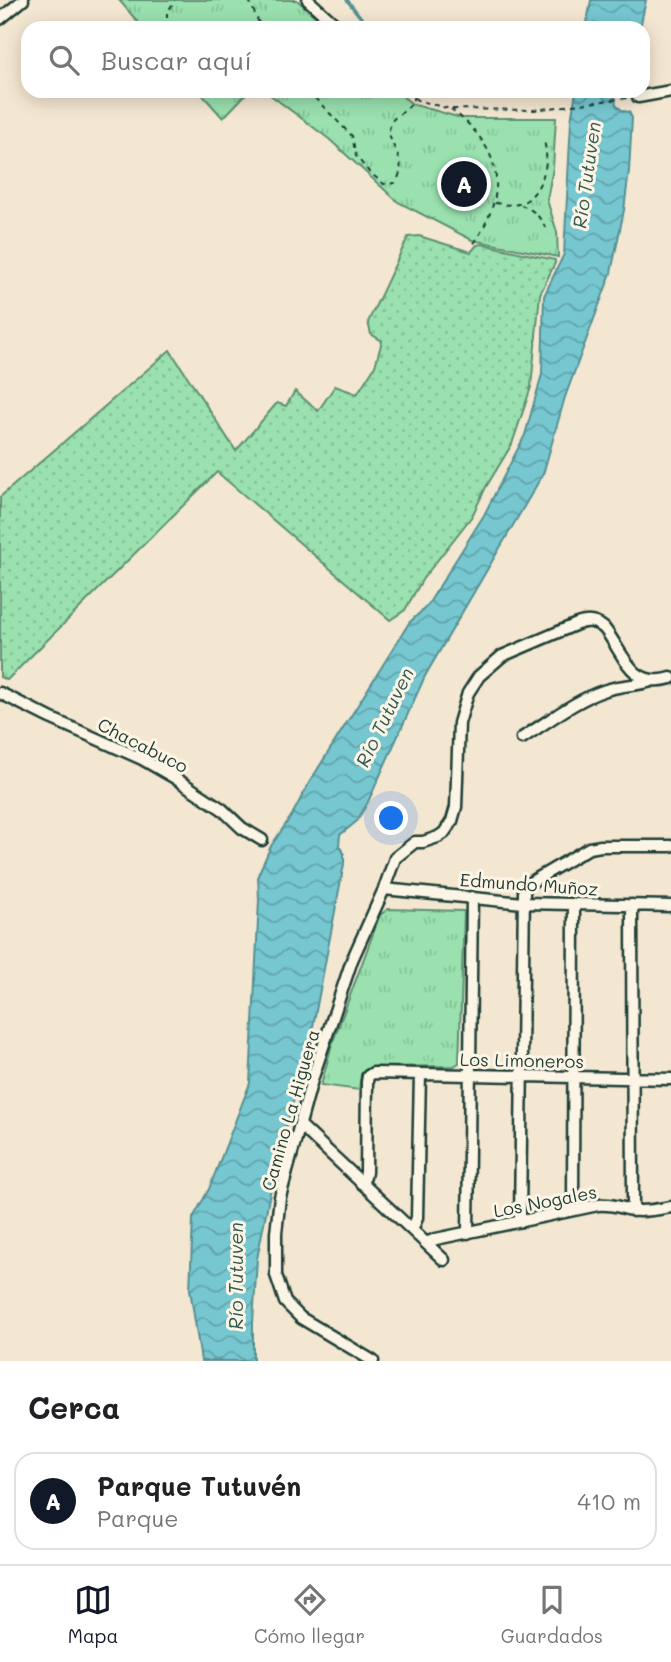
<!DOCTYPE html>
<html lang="es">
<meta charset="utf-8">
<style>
body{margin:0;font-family:Mali,sans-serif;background:#f6f6f6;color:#202124}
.you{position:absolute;left:392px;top:819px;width:24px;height:24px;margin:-18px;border:5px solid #fff;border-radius:50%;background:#1a73e8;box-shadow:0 0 0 10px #1a73e833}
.badge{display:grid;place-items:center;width:46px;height:46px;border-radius:50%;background:#111827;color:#fff;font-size:23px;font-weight:700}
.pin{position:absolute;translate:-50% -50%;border:4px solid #fff;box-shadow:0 2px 7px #0006}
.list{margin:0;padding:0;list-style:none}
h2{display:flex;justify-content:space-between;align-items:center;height:91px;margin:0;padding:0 28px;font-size:30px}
h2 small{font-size:23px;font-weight:400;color:#757577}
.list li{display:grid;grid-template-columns:46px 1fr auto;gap:21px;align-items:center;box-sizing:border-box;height:98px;margin:0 14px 14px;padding:0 14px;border:2px solid #e0e0e0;border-radius:21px}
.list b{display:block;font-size:26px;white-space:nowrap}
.list p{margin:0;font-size:23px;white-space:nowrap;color:#757577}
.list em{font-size:23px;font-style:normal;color:#757577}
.icon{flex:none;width:38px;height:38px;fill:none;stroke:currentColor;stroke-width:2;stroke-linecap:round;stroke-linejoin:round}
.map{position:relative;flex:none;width:671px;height:1361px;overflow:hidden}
.search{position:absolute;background:#fff;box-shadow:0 4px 18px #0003;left:21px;right:21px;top:21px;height:77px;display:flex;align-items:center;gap:18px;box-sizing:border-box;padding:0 24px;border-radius:21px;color:#757577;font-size:26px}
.sheet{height:203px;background:#fff}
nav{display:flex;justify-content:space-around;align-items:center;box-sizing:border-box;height:98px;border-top:2px solid #e0e0e0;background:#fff;font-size:19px;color:#757577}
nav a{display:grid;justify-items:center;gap:4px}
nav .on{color:#111827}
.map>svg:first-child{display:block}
.grass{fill:url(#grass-dots);stroke:#5c8f72;stroke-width:2}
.park{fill:url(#park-tufts);stroke:#5c8f72;stroke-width:2}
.water{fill:url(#water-waves);stroke:#549092;stroke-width:2}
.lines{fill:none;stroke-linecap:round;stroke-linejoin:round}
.stream{stroke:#549092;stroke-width:3.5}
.minor-casing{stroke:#1f3d34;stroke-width:15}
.path{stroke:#1f3d34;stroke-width:2;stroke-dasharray:5 5;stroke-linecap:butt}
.minor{stroke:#fcf5e5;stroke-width:10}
.labels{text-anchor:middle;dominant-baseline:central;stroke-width:6;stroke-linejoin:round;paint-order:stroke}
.street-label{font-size:18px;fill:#1f3d34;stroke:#fcf5e5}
.water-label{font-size:19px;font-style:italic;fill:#315953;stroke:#fcf5e5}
</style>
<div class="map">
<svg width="671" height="1361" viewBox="0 0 671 1361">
<defs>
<pattern id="grass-dots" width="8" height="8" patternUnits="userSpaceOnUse" patternTransform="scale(1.75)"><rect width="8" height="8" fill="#9ae1af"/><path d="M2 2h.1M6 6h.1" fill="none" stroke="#84c297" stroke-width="1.8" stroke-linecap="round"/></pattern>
<pattern id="park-tufts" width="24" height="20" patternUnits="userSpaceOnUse" patternTransform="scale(1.75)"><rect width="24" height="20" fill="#9ae1af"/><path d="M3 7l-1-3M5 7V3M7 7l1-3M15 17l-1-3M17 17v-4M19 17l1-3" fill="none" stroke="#84c297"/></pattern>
<pattern id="water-waves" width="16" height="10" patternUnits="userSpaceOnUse" patternTransform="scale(1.75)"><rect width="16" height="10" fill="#77c7d1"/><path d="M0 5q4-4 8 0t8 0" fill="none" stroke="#61a3aa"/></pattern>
</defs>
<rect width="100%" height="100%" fill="#f4e7d2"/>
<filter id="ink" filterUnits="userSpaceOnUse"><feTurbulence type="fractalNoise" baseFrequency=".0143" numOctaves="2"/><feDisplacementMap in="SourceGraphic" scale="14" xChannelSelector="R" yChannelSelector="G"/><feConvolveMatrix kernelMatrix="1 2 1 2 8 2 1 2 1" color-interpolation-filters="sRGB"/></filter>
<g filter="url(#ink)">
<path class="grass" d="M419 236 471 252 477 245 482 244 555 260V263L540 294 531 387 512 444 486 487 472 516 422 580 405 610 390 620 217 472 7 680 0 677V497L170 350 236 451 277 403 286 406 295 391 318 411 335 386 357 394 375 366 382 341 371 334 368 322 408 237Z"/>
<path class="park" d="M119 0H297L328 28H143Z
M199 91H249L223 118Z
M265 91H397L412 104 461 118H556L553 168 547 200 557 232 558 257 472 240 398 202 329 139Z
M388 909 464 911 459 1063 454 1066 372 1067 361 1074 359 1090 321 1085 332 1044 380 915Z"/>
<path class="water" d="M591 0H646L640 28H586Z
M576 91H618L615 95 616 105 623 111 629 112 632 118 629 171 624 210 611 273 565 397 543 474 425 676 368 802 357 821 340 835 339 846 344 853V864L311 1037 275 1167 257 1259 253 1323V1361H201L190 1289 193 1218 209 1189 250 1083 259 900 258 875 271 846 292 815 309 783 391 652 409 623 427 606 484 515 525 435 542 374 544 296 564 254 571 121Z"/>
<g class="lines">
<path class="stream" d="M347 0 369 28"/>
<defs>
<path id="minor" d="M308 0 339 28
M0 19 23 0
M638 97 671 91
M0 693 50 718 142 759 175 778 222 809 242 828 262 840
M522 738C548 722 574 701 603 691 618 685 635 686 651 681
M384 889 523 903 671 906
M632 905 633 1211
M301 1126 444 1260
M361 1183 365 1177 366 1172 367 1082 368 1076 373 1073 671 1079
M573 1210 574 904
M520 1221 524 891 528 884 589 848 601 846H671
M412 1230 417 1218 420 1074
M468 1233 472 897
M426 1243 436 1239 598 1205C612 1204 619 1207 631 1210 642 1213 660 1209 671 1207
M373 1361 301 1318 285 1302 276 1275V1233L280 1197 312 1080 352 960 384 889 395 858 415 842H423L438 837 444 833 452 821 456 807 459 723 468 693 479 676 502 656 577 624C587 620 595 621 604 628 624 653 631 690 671 678"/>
</defs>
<use href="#minor" class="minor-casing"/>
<path class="path" d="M249 0 261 28
M167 28V13L175 0
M308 91 352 136 356 156 369 172 384 184 395 183C412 160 384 144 390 125 393 116 400 115 406 109 409 107 411 104 413 101V97
M407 91 417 100 450 109 534 110 627 98
M451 109C458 115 466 121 472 128 508 168 500 204 473 245
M495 203C503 204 511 206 518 204 537 200 548 170 546 153 546 149 545 145 544 142
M521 205C537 211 540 218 548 233"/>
<use href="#minor" class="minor"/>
</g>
</g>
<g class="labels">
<g class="street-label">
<text transform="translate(143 745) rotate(27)">Chacabuco</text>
<text transform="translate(529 884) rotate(4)">Edmundo Muñoz</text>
<text transform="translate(522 1060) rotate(1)">Los Limoneros</text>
<text transform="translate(290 1110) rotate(-74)">Camino La Higuera</text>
<text transform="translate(545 1201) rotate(-11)">Los Nogales</text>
</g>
<g class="water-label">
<text transform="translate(586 175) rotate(-82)">Río Tutuven</text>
<text transform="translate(384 717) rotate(-64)">Río Tutuven</text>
<text transform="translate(235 1276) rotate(-90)">Río Tutuven</text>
</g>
</g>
</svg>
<div class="you"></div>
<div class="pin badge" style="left:464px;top:184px">A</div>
<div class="search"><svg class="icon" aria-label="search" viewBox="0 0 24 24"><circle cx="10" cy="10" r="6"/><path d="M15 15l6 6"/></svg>Buscar aquí</div>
</div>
<section class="sheet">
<h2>Cerca<small></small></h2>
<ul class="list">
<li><span class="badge">A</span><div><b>Parque Tutuvén</b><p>Parque</p></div><em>410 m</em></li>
</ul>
</section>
<nav>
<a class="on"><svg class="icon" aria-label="map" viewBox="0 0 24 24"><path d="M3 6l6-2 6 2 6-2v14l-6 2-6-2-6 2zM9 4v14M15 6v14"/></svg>Mapa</a>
<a><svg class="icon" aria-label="directions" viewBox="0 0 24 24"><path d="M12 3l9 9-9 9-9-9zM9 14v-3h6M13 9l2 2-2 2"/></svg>Cómo llegar</a>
<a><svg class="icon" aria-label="saved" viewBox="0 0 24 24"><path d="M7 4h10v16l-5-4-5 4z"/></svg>Guardados</a>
</nav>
